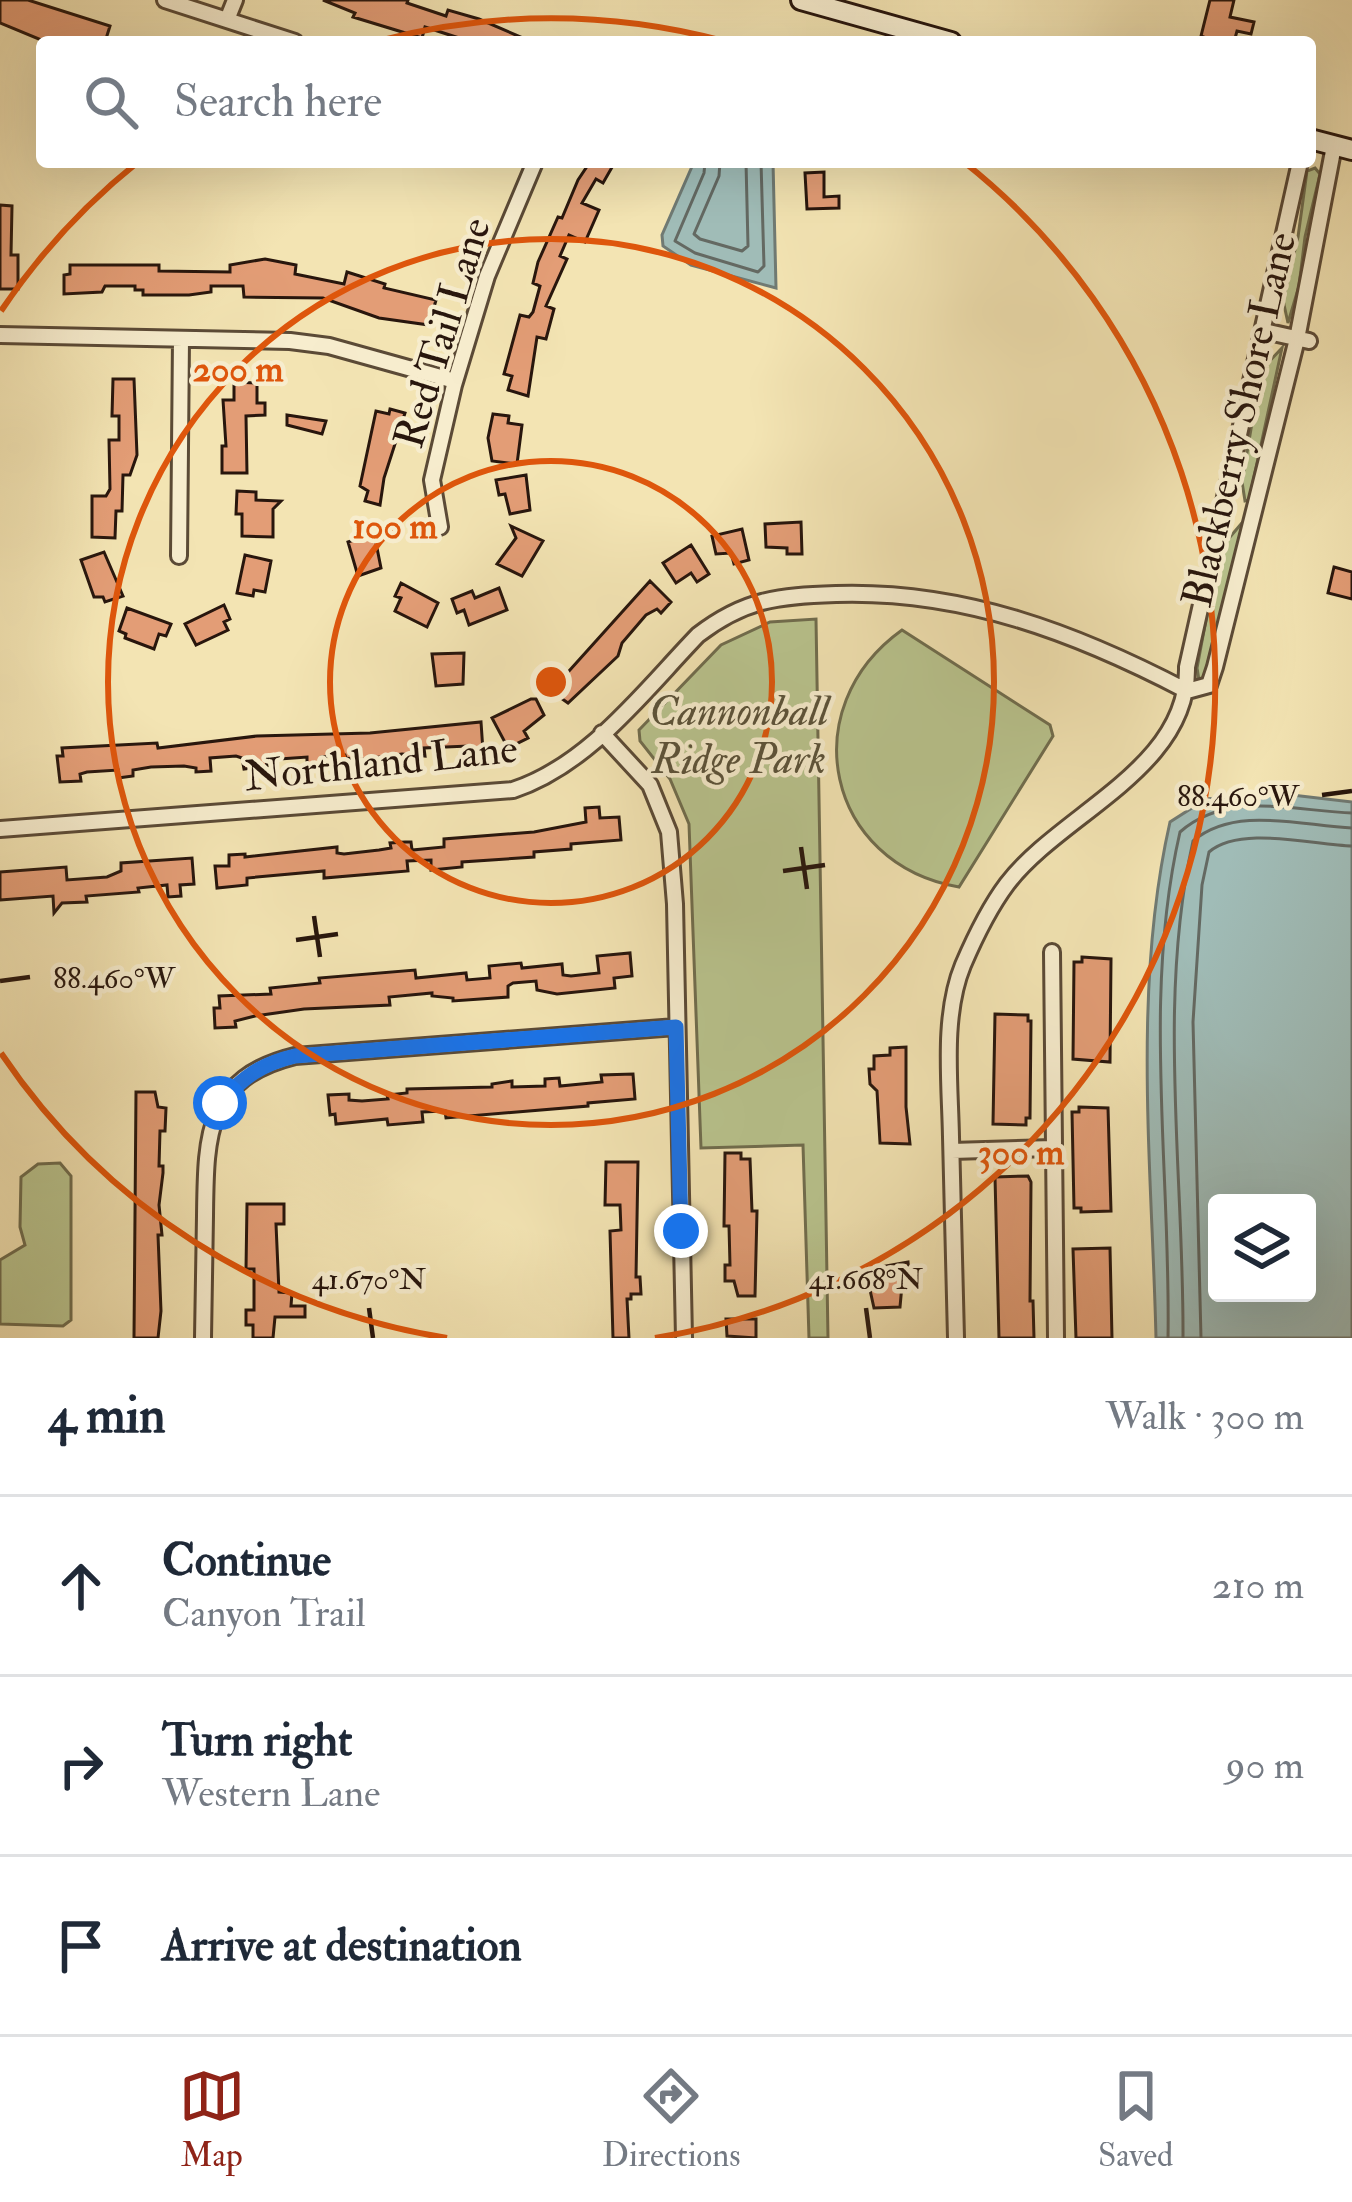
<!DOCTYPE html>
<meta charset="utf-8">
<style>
body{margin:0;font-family:"IM FELL Double Pica",serif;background:#f2f2f3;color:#1f2937}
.controls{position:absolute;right:36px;bottom:36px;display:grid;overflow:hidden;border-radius:12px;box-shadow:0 12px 48px #0002}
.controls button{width:108px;height:108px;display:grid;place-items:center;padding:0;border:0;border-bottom:3px solid #e0e1e3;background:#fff;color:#1f2937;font:60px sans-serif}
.stop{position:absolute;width:36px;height:36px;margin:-27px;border:9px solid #1a73e8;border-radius:50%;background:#fff}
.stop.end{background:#1a73e8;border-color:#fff;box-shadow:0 3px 12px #0008}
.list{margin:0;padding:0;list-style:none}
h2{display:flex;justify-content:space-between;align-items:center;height:156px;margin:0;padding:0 48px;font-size:51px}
h2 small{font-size:39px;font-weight:400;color:#747a83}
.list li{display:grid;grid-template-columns:78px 1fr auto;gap:36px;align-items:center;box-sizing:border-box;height:180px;padding:0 48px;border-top:3px solid #e0e1e3}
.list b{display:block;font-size:45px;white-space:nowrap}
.list p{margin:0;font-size:39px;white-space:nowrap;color:#747a83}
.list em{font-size:39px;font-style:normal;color:#747a83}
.icon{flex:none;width:66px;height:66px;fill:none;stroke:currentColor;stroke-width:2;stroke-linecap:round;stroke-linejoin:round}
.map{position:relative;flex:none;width:1352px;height:1338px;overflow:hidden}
.search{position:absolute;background:#fff;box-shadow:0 12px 48px #0002;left:36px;right:36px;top:36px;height:132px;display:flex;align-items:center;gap:30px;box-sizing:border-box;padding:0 42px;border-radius:12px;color:#747a83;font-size:45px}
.sheet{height:696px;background:#fff}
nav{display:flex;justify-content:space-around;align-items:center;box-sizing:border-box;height:168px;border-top:3px solid #e0e1e3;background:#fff;font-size:33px;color:#747a83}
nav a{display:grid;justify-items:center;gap:6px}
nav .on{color:#8f2418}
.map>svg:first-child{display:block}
.green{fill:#b9c48e;stroke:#706d4e;stroke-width:3}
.water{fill:#a0bcb7;stroke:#707a73;stroke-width:3;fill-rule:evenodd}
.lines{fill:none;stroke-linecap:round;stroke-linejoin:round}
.shore{stroke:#646962;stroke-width:3}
.building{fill:#e39d76;stroke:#28160d;stroke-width:3}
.minor-casing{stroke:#5b4a36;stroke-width:20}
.secondary-casing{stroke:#28160d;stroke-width:24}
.minor{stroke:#f7edce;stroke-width:14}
.secondary{stroke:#f7edce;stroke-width:18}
.route{stroke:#1a73e8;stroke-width:15}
.ticks{fill:none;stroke:#28160d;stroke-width:4.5}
.ring{fill:none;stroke:#de560c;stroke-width:6}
.labels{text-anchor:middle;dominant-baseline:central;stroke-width:9;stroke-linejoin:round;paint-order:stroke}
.street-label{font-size:42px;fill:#28160d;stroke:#f7edce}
.park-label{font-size:42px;font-style:italic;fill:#5b533a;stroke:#f7edce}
.ticks-label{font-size:30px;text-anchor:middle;fill:#28160d;stroke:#f7edce;stroke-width:9;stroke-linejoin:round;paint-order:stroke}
.centre{fill:#de560c;stroke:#f7edce;stroke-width:6}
.ring-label{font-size:36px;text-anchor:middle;font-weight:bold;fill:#de560c;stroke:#f7edce;stroke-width:9;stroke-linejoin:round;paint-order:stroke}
</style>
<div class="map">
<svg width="1352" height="1338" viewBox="0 0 1352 1338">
<rect width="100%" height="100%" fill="#f3e4b3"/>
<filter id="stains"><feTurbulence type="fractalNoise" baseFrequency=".00167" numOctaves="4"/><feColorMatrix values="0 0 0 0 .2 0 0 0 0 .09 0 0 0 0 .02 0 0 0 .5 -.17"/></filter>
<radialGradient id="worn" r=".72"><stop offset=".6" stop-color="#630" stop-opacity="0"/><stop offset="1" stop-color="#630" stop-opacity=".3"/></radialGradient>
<path class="green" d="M1315 168 1320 174 1305 237 1299 286 1288 323 1283 300 1298 237 1307 171Z
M1282 348 1249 500 1245 501 1242 482 1261 370Z
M1241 524 1243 530 1204 677 1199 680 1197 668 1219 550Z
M816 619 828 1338H809L803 1145 701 1148 689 824 670 779 640 741 639 730 721 645 770 622Z
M902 630 1050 725 1053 736 959 887C826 864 793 708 902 630Z
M60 1163 71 1176V1320L63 1326 0 1324V1260L25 1245 20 1227 21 1177 38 1164Z"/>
<path class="water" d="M694 162H773L776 288 691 265 663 246 662 235Z
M1275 793 1352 802V1338H1156C1152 1168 1132 989 1170 822L1206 799ZM1217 1203H1307V1293H1217Z"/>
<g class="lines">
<path class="shore" d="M705 162 704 173 675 241 695 253 758 272 764 266 761 162
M720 162 719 176 694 234 700 239 742 251 748 246 746 162
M1168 1338C1171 1170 1142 997 1180 832 1228 790 1294 811 1352 813
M1183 1338C1184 1174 1157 1002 1193 841 1235 805 1302 826 1352 828
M1201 1338 1193 1022 1202 885 1209 852C1240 825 1313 845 1352 846"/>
</g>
<path class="building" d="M0 0H28L110 26 105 42H46L0 23Z
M323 0H408L407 3 446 16 448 10 479 19 532 42H457L459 38 425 27 422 38 353 17 355 13Z
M1210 0H1234L1230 17 1254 22 1251 34 1237 31 1234 42H1216L1201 36Z
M590 162H615L603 183 596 179 582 203 599 210 585 242 569 235 560 256 567 259 546 306 554 309 546 339 537 337 528 396 508 390 512 376 504 374 520 315 529 317 533 312 540 286 533 283 538 262 558 217 562 218 578 180Z
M824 172V197L839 196V208L807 209 805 173Z
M0 205 12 206 11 255H18V289H0Z
M265 259 296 265 295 274 344 284 347 272 385 284 384 288 436 300 429 325 379 318 323 298 244 297 243 286H211V292L189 295H143V290H135V286H105L102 292 64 294V275L70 274V265H159V271L230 272V265Z
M113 379H134L137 455 130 475H123L122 511H116L115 538 92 537V496H106L110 489 109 440H119V416H112Z
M234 382 257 383V403H265V415L246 416 247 473H222V446H226L223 400H234Z
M390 409 405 413 384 478 380 505 365 501 368 491 360 486 376 411 389 414Z
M493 414 509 416 508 423 522 425 517 464 492 461 488 438Z
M287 415 326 421 322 434 287 425Z
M526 475 530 510 510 514 505 494 499 495 496 480Z
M237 491 256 492V500L281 501 273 509V537L242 536V514H236Z
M801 522 802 554H787V548L766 547 765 524Z
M511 526 543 541 522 576 497 564 516 538Z
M742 529 749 560 734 564 731 553 716 554 712 536Z
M374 533 381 568 358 576 348 542Z
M691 545 709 574 697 582 691 573 676 583 663 563Z
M104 552 123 596 105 602 103 597H94L81 560Z
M245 555 271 561 265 592 254 590 253 596 237 593Z
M1334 567 1352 572V599L1328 593Z
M650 581 671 602 661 613 657 609 646 615 622 643 618 656 568 703 551 691Z
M401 583 438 603 427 627 395 611 401 598 395 596Z
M499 588 507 610 469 625 464 610 457 613 452 599 472 591 475 598Z
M224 605 230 619 224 622 228 630 196 645 185 624Z
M127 608 171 624 166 636 159 634 154 649 125 638 126 634 119 631Z
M464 653 463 684 436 686 432 654Z
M531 699H536L544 715 524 731 528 738 508 748 492 718Z
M481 722 483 751 469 752 468 746 424 748 425 756 402 754 358 760 346 758 345 755 322 757V763L307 764V757L266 760 267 766 244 769 242 758 236 756 210 758 211 771 196 772V768L184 766 151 767 133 770V776L118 778V770L87 772 80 774 81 781 60 782 57 756H63L62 748 157 743 158 748 257 736 370 733Z
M599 807 600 818 619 817 621 840 571 844V849L534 852V857L462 862V867L431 870V860L407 861 408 871 324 878V871L247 878V885L217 888 215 866H229V855L245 854V857L337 847V853L344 854 379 850 391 848 390 843 405 842H411L412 850 444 847V839L534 832 586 822 585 808Z
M192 858 194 884 180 885 181 896 168 897 167 885 138 888 139 892 86 896 87 902 62 903 54 913 53 896 0 900V872L66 867 67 880 107 877 121 871V863Z
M630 953 632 976 614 978 615 988 557 994 537 990 536 981 513 983 508 986V997L453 1001V998L432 996V993L389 997 390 1005 304 1009 255 1016 235 1021 236 1027 215 1028 214 1008H220L219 996 271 994 270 988 320 983 319 978 415 970 416 978 466 973 467 980 490 978 489 966 521 963 522 968 562 964 563 975 571 976 599 973 597 956Z
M1082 957 1111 959 1110 1062 1073 1059 1074 962H1082Z
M995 1014 1028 1015V1021H1031L1030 1118H1026V1125L993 1124Z
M906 1047V1107L910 1144 880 1143 877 1091 870 1084 869 1069H874V1056L890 1055V1048Z
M633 1074 635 1099 588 1103V1106L446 1118 445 1111 422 1112 423 1122 388 1125 387 1119 336 1124 335 1114 330 1115 328 1095 349 1094V1100L362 1101 388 1099 387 1095 407 1093V1089L492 1087V1084L512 1081V1087L545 1086V1079L559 1078 560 1086 602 1082 601 1075Z
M136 1092H155L158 1107 166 1108 165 1131H160L159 1166H163V1173L159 1205 162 1235H158L161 1311 158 1338H134Z
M1079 1107 1108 1108 1111 1211 1081 1212V1208H1074L1072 1112H1079Z
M725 1153H741V1159H750L752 1211H757L755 1296H738L734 1281H725V1265H730L729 1226H724Z
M606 1162H638L636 1277H640L641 1294H631V1299H627L629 1338H613L610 1231 621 1230 620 1205H605Z
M1028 1176 1031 1182 1030 1301H1033L1034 1338H999L995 1177Z
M247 1204H284V1224H276L279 1292 292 1293 291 1306H305V1317H275L273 1338H253V1325H246V1310H254V1269H246Z
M1110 1248 1112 1338H1076L1073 1249Z
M908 1262 910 1285H902L900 1307 874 1308 870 1290H865L869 1269Z
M726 1319H756V1338L727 1336Z"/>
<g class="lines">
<defs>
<path id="minor" d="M165 0 295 42
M227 20 235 0
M1264 331 1309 341
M0 335 290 341 329 346 455 381
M440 527 432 480 454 385 487 276 535 162
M179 556 181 339
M1187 691 1209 685 1215 667 1297 339 1334 146
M602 733 650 785 669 832 675 904 684 1338
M0 829 513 790C589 765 644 691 698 635 745 599 778 596 836 594 963 590 1076 633 1187 691
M1052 952 1056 1338
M952 1151 1053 1148
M203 1338C204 1297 204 1257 205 1216 206 1137 205 1078 295 1056L676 1027
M956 1338C954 1271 953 1204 951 1137 950 1082 942 1016 963 965 975 937 989 908 1007 884 1061 813 1189 769 1187 667L1300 162"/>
<path id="secondary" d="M801 0 951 42
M1310 139 1352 150"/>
</defs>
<use href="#minor" class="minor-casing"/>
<use href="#secondary" class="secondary-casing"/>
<use href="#minor" class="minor"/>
<use href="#secondary" class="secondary"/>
</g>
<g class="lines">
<path class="route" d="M220 1103C243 1077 261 1064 295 1056L676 1027 681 1231"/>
</g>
<path class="ticks" d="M1322 795 1352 791M801 847 807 889M783 871 825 865M314 916 320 957M296 940 338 934M0 981 30 977M369 1308 373 1338M866 1308 870 1338"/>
<g class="ring">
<circle cx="551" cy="682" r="221"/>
<circle cx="551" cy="682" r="443"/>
<path d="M447 1338A664 664 0 0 1 1 1053M1 311A664 664 0 0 1 138 162M379 41A664 664 0 0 1 723 41M964 162A664 664 0 0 1 655 1338"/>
</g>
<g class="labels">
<g class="street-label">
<text transform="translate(443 333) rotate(-73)">Red Tail Lane</text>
<text transform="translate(1240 420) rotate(-77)">Blackberry Shore Lane</text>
<text transform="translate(381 763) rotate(-6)">Northland Lane</text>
</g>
<g class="park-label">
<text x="739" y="712">Cannonball<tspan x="739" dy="48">Ridge Park</tspan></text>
</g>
</g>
<g class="ticks-label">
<text x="1238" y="806">88.460°W</text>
<text x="114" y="988">88.460°W</text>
<text x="369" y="1289">41.670°N</text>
<text x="866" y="1289">41.668°N</text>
</g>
<circle cx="551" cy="682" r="18" class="centre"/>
<g class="ring-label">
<text x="238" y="381">200 m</text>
<text x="395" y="538">100 m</text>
<text x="1021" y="1164">300 m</text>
</g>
<rect width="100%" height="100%" filter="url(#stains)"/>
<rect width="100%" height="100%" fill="url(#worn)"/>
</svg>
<div class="controls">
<button><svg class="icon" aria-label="layers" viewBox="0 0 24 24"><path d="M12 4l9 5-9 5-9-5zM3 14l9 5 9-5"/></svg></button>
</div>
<div class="stop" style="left:220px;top:1103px"></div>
<div class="stop end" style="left:681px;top:1231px"></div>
<div class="search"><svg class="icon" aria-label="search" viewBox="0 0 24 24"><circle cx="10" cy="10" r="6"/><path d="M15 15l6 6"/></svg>Search here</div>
</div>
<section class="sheet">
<h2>4 min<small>Walk · 300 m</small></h2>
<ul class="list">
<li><svg class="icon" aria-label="ahead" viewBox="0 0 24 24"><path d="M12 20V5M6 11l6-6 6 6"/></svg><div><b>Continue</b><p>Canyon Trail</p></div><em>210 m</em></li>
<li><svg class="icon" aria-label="right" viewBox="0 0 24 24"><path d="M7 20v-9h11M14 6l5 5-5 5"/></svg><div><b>Turn right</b><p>Western Lane</p></div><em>90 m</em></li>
<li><svg class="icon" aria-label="arrive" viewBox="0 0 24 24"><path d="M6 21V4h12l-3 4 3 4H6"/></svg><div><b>Arrive at destination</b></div></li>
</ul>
</section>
<nav>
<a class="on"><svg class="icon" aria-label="map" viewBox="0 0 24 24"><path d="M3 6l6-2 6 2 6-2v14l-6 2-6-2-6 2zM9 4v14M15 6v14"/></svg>Map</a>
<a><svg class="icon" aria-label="directions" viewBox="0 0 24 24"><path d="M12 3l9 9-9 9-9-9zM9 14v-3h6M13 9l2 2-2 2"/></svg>Directions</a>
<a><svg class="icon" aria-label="saved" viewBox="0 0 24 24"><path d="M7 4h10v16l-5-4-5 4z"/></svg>Saved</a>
</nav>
